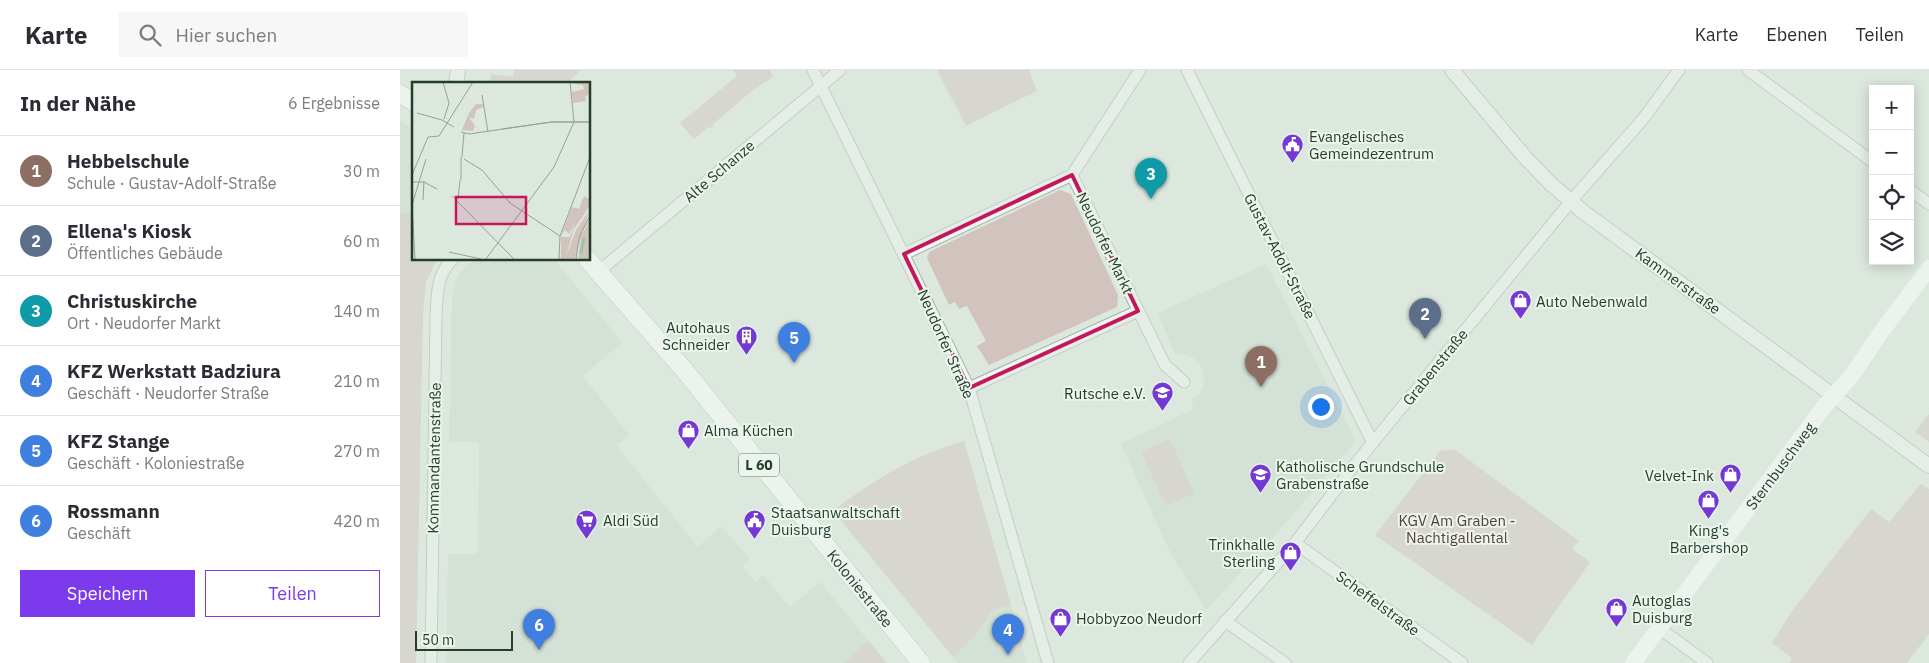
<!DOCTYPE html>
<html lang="de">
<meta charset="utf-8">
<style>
body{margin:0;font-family:"IBM Plex Sans",sans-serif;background:#f7f7f7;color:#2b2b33}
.controls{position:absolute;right:15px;top:15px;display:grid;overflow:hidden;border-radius:0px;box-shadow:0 2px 12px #0003}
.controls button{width:45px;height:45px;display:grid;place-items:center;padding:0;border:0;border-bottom:1px solid #e1e1e2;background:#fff;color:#2b2b33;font:25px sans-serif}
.scale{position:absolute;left:15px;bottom:12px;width:98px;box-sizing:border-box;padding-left:5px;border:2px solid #253e29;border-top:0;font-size:14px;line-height:18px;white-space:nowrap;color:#253e29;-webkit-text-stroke:4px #ebf5ed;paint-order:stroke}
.you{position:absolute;left:920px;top:336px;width:18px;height:18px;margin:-12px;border:4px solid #fff;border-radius:50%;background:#1a73e8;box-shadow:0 0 0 8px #1a73e833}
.badge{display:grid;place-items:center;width:32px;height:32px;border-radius:50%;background:#7c3aed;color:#fff;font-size:16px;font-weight:700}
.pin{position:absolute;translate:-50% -41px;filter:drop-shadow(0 1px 2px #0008)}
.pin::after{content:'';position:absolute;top:26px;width:18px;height:15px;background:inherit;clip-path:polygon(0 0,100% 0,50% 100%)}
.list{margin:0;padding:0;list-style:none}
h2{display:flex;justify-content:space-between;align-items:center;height:65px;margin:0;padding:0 20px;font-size:21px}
h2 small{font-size:16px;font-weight:400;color:#7c7c81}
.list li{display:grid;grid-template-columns:32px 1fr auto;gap:15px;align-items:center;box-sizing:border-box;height:70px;padding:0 20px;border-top:1px solid #e1e1e2}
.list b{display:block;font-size:19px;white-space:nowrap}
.list p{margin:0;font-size:16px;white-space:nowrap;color:#7c7c81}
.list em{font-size:16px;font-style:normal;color:#7c7c81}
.actions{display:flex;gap:10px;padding:15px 20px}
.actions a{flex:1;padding:11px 0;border:1px solid #7c3aed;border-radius:0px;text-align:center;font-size:18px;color:#7c3aed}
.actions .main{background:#7c3aed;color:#fff}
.icon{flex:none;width:28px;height:28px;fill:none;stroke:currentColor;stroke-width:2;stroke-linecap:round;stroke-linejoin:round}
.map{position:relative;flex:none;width:1529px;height:593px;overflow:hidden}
header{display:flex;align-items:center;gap:30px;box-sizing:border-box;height:70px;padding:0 25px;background:#fff;border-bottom:1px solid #e1e1e2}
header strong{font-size:24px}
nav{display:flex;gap:28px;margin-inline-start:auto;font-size:18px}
.search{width:350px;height:45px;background:#f7f7f7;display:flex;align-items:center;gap:12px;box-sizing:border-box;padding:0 18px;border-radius:0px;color:#7c7c81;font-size:19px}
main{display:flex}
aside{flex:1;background:#fff}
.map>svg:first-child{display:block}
.built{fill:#cad9cc}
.green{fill:#d1c3bd}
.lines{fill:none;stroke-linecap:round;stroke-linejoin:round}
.minor-casing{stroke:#a1b1a4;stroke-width:13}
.tertiary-casing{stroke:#a1b1a4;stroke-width:16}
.primary-casing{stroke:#9bb39e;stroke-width:19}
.minor{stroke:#eff5f0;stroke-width:11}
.tertiary{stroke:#eff5f0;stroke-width:14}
.secondary{stroke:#fff;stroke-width:16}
.primary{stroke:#fff;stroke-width:18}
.marked{fill:none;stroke:#c2185b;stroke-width:4;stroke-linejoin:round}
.labels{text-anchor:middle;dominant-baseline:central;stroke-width:4;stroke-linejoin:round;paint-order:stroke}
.shield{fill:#ebf5ed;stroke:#607564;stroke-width:1}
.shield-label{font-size:14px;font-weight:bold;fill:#253e29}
.poi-label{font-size:15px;fill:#253e29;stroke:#ebf5ed;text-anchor:start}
.street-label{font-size:15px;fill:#253e29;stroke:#ebf5ed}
.park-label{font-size:15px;fill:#5a4032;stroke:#ebf5ed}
.inset-river{fill:none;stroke:#95c997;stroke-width:2.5}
.inset-road{fill:none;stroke:#93a396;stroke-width:1}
.view{fill:#c2185b;fill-opacity:0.15;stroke:#c2185b;stroke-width:2.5}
.inset-edge{fill:none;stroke:#253e29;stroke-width:2.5}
</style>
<header>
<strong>Karte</strong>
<div class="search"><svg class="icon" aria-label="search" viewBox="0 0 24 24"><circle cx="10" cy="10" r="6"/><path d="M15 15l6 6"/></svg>Hier suchen</div>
<nav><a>Karte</a><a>Ebenen</a><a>Teilen</a></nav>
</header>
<main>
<aside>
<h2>In der Nähe<small>6 Ergebnisse</small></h2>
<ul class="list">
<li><span class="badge" style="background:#8d6e63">1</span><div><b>Hebbelschule</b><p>Schule · Gustav-Adolf-Straße</p></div><em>30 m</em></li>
<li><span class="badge" style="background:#5c6f8a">2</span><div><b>Ellena's Kiosk</b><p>Öffentliches Gebäude</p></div><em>60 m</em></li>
<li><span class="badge" style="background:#0f9aa8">3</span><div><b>Christuskirche</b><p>Ort · Neudorfer Markt</p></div><em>140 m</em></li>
<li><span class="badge" style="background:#3f7fe0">4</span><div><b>KFZ Werkstatt Badziura</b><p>Geschäft · Neudorfer Straße</p></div><em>210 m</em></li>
<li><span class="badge" style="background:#3f7fe0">5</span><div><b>KFZ Stange</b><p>Geschäft · Koloniestraße</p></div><em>270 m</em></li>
<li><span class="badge" style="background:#3f7fe0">6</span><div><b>Rossmann</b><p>Geschäft</p></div><em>420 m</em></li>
</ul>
<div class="actions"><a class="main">Speichern</a><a>Teilen</a></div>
</aside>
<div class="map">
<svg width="1529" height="593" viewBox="0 0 1529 593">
<rect width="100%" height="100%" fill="#dce7de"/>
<path class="built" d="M0 50 14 60V150L9 143H0Z
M75 189H154L222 272 183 306 229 365 216 375 298 477 321 456 350 489 342 497 355 512 363 505 390 537 420 512 487 593H46L48 484H78L79 372H49L52 226 58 206 64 198Z
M866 194 956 371 868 473 806 540 769 480 721 374 794 339 791 330 799 325 804 316 803 301 799 292 790 286 774 283 758 243Z
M611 535 627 593H558L553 587 581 558 592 540Z"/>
<path class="green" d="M115 0H181L166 14H91L90 4 113 7Z
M333 0H370L373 7 353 20 313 54 314 56 312 58 308 57 294 69 280 53 337 6Z
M537 0H629L637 21 566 56Z
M660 120 671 124 718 225 717 237 589 295 577 276 586 271 567 236 559 239 555 232 549 235 527 188 529 182Z
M0 143H9L14 150V189H37L26 212 23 244 16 593H0Z
M1529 344V372L1515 362Z
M770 369 794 423 766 436 741 382Z
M564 371 611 535 592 540 581 558 553 587 433 441C473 410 515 385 564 371Z
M1054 379 1179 471 1172 479 1190 492 1132 575 975 465 1040 381Z
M1521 414 1529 419V564L1507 593H1389L1392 588 1372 573 1392 541 1471 439 1489 452Z
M468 571 487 593H445Z"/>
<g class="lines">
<defs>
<path id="minor" d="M413 0 569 318 648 593
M787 0 973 373
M1348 0 1473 92
M672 105 765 295 784 312
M672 105 740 0
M1510 120 1529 134
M504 184 672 105
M198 202 440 0
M569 318 738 241
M895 473 1062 593
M825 551 885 593
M1259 558 1307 593
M31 593 36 245C37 224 37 203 53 189
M789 593 895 473 952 398 1171 131 1243 49 1279 0"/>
<path id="tertiary" d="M1052 0 1124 86 1150 113 1182 141 1529 396
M56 14 58 0"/>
<g id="primary">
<path d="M0 24 14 32"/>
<path id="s2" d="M187 189 285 301 521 593"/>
</g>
</defs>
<use href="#minor" class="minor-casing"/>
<use href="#tertiary" class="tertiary-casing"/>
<use href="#primary" class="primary-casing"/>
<use href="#minor" class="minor"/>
<use href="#tertiary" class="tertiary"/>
<path class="secondary" id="s1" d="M1233 593 1423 338 1452 305 1482 261 1529 198"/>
<use href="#primary" class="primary"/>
</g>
<path d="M0 0H1529V593H0ZM672 105 738 241 569 318 504 184Z" fill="#dce7de" fill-opacity=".55" fill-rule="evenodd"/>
<path class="marked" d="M672 105 738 241 569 318 504 184Z"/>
<defs>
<symbol id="civic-pin" viewBox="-11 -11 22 30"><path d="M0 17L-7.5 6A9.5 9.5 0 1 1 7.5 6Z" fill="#7439d4" stroke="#ebf5ed"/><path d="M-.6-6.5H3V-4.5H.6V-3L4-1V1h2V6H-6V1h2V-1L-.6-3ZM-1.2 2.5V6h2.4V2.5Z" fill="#fff"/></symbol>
<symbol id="shop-pin" viewBox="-11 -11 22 30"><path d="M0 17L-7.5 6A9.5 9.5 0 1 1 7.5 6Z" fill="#7439d4" stroke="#ebf5ed"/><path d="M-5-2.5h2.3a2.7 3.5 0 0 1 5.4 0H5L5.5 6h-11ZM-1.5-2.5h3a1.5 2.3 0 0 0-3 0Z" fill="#fff"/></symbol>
<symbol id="building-pin" viewBox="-11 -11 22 30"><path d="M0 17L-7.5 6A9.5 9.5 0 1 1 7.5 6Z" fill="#7439d4" stroke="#ebf5ed"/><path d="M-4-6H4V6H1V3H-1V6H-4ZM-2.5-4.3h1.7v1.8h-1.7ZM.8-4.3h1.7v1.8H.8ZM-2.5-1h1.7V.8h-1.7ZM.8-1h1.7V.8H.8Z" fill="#fff"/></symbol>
<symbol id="school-pin" viewBox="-11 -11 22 30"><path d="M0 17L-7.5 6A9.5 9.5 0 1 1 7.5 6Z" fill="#7439d4" stroke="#ebf5ed"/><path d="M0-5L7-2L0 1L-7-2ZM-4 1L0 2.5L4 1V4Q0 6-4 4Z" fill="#fff"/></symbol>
<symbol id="supermarket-pin" viewBox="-11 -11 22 30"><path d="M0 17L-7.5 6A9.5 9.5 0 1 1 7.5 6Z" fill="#7439d4" stroke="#ebf5ed"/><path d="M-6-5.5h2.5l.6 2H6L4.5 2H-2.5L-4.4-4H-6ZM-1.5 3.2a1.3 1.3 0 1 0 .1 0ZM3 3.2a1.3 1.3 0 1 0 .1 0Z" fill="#fff"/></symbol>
</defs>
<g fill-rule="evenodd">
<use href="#civic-pin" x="880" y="62" width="25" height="34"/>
<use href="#shop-pin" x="1108" y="218" width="25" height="34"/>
<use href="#building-pin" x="334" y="254" width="25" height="34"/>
<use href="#school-pin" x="750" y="310" width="25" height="34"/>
<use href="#shop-pin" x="276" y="348" width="25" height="34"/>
<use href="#school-pin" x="848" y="392" width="25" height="34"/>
<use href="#shop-pin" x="1318" y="392" width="25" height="34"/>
<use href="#shop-pin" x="1296" y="418" width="25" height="34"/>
<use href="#supermarket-pin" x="174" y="438" width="25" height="34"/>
<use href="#civic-pin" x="342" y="438" width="25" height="34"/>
<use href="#shop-pin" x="878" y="470" width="25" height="34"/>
<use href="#shop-pin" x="1204" y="526" width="25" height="34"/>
<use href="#shop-pin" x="648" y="536" width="25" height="34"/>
</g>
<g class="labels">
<rect class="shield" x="339" y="383.5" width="40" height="23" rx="4"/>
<g class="shield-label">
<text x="359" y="395">L 60</text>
</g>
<g class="poi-label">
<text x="909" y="66">Evangelisches<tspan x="909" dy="17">Gemeindezentrum</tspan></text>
<text x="1136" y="231">Auto Nebenwald</text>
<text x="330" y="257" text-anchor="end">Autohaus<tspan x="330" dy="17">Schneider</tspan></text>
<text x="746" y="323" text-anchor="end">Rutsche e.V.</text>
<text x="304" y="360">Alma Küchen</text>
<text x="876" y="396">Katholische Grundschule<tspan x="876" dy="17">Grabenstraße</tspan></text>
<text x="1314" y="405" text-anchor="end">Velvet-Ink</text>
<text x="371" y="442">Staatsanwaltschaft<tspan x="371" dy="17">Duisburg</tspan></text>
<text x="203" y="450">Aldi Süd</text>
<text x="1309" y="460" text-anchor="middle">King's<tspan x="1309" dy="17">Barbershop</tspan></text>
<text x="875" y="474" text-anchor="end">Trinkhalle<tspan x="875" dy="17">Sterling</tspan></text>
<text x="1232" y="530">Autoglas<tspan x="1232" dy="17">Duisburg</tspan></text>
<text x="676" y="548">Hobbyzoo Neudorf</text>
</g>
<g class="street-label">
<text transform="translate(319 101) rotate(-40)">Alte Schanze</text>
<text transform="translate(705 173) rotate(64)">Neudorfer Markt</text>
<text transform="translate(880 186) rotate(63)">Gustav-Adolf-Straße</text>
<text transform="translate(1278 211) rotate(36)">Kammerstraße</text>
<text transform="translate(546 274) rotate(66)">Neudorfer Straße</text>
<text transform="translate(1035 297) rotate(-51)">Grabenstraße</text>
<text transform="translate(34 388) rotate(-89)">Kommandantenstraße</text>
<text stroke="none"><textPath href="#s1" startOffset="246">Sternbuschweg</textPath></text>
<text stroke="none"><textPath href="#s2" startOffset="428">Koloniestraße</textPath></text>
<text transform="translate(978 533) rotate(36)">Scheffelstraße</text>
</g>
<g class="park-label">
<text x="1057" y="450">KGV Am Graben -<tspan x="1057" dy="17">Nachtigallental</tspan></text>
</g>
</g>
<g transform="translate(12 12)">
<rect width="178" height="178" fill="#dce7de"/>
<path d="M177 0V13L173 14 174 19 161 21 160 10 172 7 171 3 159 1ZM70 14 64 22H71V25L64 28 62 37 57 35 63 44 61 49 50 48 57 31ZM172 114 177 117V125L162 147 153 177H149V155H158L163 141 157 152 153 148 149 154 160 125 167 127ZM177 129 163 177H153L164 148ZM177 137V177H166L169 156Z" fill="#d1c3bd"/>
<path class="inset-river" d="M169 171 172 156"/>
<path class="inset-road" d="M31 0 37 21 32 37M70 13 76 50M5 31 30 38 42 45M90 47 140 40H178M49 50 57 52 139 40H178M50 75 52 51M52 77 70 88 98 121 148 154M0 93 16 55 27 54 61 0M49 98V75M0 100H12L25 107M40 114 102 177M46 117 48 98M11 118 12 99M37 170 69 177M3 177 0 123 14 77M74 177 142 85 162 40 158 0M147 177 148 154 178 75M164 177 167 156 178 133"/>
<path class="view" d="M44 115H114V142H44Z"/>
<rect width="178" height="178" class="inset-edge"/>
</g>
</svg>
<div class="controls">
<button>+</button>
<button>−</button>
<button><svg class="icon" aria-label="locate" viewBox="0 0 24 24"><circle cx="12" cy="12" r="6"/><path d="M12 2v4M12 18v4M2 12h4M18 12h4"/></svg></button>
<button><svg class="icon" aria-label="layers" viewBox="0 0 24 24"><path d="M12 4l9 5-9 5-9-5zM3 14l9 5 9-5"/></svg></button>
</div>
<div class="scale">50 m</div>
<div class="you"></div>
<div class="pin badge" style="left:861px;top:317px;background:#8d6e63">1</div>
<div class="pin badge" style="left:1025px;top:269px;background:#5c6f8a">2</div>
<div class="pin badge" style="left:751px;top:129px;background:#0f9aa8">3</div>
<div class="pin badge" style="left:608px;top:585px;background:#3f7fe0">4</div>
<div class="pin badge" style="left:394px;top:293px;background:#3f7fe0">5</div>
<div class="pin badge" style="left:139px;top:580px;background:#3f7fe0">6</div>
</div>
</main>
